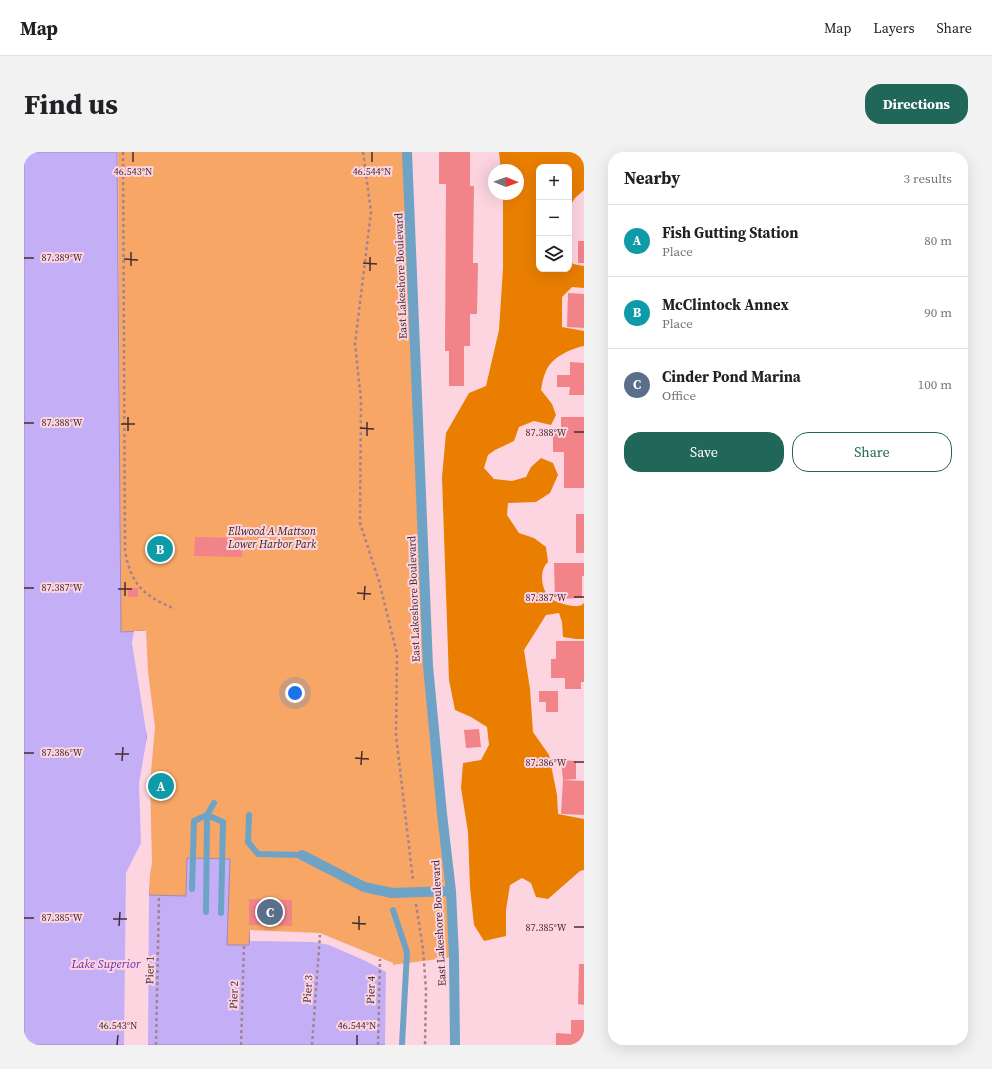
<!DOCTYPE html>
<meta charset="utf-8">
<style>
body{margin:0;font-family:"Source Serif 4",serif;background:#f2f2f2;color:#202124}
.controls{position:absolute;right:12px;top:12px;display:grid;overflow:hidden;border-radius:8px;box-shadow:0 4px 16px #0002}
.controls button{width:36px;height:36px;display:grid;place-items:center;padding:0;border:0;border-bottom:1px solid #e0e0e0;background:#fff;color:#202124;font:20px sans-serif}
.compass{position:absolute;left:464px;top:12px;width:36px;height:36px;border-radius:50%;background:#fff;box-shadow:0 4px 16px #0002;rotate:91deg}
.you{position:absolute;left:271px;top:541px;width:14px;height:14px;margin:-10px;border:3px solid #fff;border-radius:50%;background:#1a73e8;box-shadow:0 0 0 6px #1a73e833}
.badge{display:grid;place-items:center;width:26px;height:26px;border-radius:50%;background:#216759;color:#fff;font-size:13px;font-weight:700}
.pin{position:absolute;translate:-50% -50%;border:2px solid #fff;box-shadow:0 1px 4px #0006}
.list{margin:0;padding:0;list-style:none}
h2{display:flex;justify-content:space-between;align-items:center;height:52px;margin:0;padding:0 16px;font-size:17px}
h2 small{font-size:13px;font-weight:400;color:#757577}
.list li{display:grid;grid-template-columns:26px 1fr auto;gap:12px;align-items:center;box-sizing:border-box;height:72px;padding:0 16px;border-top:1px solid #e0e0e0}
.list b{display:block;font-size:15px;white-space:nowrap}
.list p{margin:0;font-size:13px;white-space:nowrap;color:#757577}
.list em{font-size:13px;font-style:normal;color:#757577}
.actions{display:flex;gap:8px;padding:12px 16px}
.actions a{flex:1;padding:9px 0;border:1px solid #216759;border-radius:16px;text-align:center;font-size:14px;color:#216759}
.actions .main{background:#216759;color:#fff}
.icon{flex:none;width:22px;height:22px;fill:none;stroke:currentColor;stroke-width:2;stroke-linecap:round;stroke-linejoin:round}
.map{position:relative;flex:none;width:560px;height:893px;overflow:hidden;border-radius:16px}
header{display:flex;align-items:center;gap:24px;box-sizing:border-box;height:56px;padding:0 20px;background:#fff;border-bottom:1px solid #e0e0e0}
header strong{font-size:19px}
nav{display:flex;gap:22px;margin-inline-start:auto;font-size:14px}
.intro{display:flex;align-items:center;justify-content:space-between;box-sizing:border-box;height:96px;padding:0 24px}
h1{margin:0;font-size:28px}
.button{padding:10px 18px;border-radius:16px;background:#216759;color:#fff;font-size:14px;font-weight:700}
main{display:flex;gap:24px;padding:0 24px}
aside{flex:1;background:#fff;border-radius:16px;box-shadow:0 4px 16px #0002}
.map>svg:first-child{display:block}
.green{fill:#f7a666}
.forest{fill:#e97e00}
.water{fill:#c4aff6;stroke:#9e88bc}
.pier{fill:#fdd5e1}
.building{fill:#f18389}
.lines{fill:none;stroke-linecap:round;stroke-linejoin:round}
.path{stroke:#a3838d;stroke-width:2.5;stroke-dasharray:3 3;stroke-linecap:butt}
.service{stroke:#6ea3c6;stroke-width:6}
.tertiary{stroke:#6ea3c6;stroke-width:10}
.ticks{fill:none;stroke:#452c34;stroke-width:1.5}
.labels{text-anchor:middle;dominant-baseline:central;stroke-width:4;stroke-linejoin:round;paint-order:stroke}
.street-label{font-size:11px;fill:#452c34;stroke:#fdd5e1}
.park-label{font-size:11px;font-style:italic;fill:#382415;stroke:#fdd5e1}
.water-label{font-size:12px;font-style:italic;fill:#6429b1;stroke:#fdd5e1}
.ticks-label{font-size:10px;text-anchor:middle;fill:#452c34;stroke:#fdd5e1;stroke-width:4;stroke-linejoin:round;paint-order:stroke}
</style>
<header>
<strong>Map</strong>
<nav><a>Map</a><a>Layers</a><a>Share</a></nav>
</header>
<div class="intro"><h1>Find us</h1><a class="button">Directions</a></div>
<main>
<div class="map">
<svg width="560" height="893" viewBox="0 0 560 893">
<rect width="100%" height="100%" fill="#fdd5e1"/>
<path class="green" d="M94 0H383L404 514 430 805 368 813 226 779 225 793H203L205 707 163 706 162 744 125 743 119 479 97 480Z"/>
<path class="forest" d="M475 0H560V38L551 46 545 55V15H515V117H545V104L549 112 560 114V136L548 135 538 145V175L560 179V194C546 197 528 205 522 219 519 225 518 232 517 238L528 252 532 263 527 273 510 269 495 275 490 289 471 298 464 303 460 316 470 327 488 329 502 325 507 315 517 306 529 311 534 323 526 341 512 350 484 351 483 363 495 381 510 386 522 395 524 410C515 418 517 436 525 445 529 450 548 455 554 454 556 454 559 452 560 451V487H552L539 485 538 470 535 461 522 463 500 498 506 537 509 580 525 603 533 643 534 662 560 667V718L556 719 524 747 512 745 507 731 498 726 486 733 482 758V784L460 789 450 773 446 735 444 680 437 636 439 611 457 608 465 593 463 575 447 565 431 558 425 528 418 325 422 281 445 241 462 234 475 178 479 116V42H494V18H477Z"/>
<path class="water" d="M0 0H93L97 480 120 479 122 520 125 743 162 744 163 706 206 707 203 793H225L226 779 296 783 368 813 366 893H0Z"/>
<path class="pier" d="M110 479H122L124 520 131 575 126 631 128 711 126 722 125 743 124 893H100L102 721 117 691 115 631 123 585 108 491Z
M226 778 296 781 369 811 368 893H361L362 820 344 810 305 793 290 790 226 789Z"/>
<path class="building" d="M415 0H446V34H450L449 111H454L453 162H446V194H440V234H425V199H421L422 32H415Z
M554 89H560V111H554Z
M544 141 560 142V176L543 175Z
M546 210 560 211V243H545L546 235H533V223H546Z
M537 265H560V336H540V300H529V276L537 277Z
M552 362H560V401H552Z
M135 382 138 383 140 385 139 409 136 412 133 411 132 409 133 386Z
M171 385 219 386 218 405 170 404Z
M530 411H560V424H558V446L531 447Z
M104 436H114V445H104Z
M532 489H560V530H557V537H541V526H527V507H532Z
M515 539H534V560H522V550H515Z
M455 577 457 595 442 596 440 578Z
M537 608 552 609V627L539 628 560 629V663L537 662 539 628Z
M132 627H142L143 640 132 641Z
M225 747 268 748V774L225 773Z
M555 812H560V853L554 852Z
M547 868H560V893H532V881L547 882Z"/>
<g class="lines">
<path class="path" d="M99 0 101 399C107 433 120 444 151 457
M339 0 347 60 331 192 337 248 336 371 355 429 373 502 372 583 389 729
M392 752 399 797 402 838 401 893
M132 893 135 744
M217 893 220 793
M288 893 296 783
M354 893 356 807"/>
<path class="service" d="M225 663 224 690 234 702 278 703
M168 737 170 669 183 663 199 670 197 761
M369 758 383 800 378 893
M182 760 183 663 190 651"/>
<path class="tertiary" d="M383 0 404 514 418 662 427 739 430 805 431 893
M278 703 340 735 368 741 427 739"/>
</g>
<path class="ticks" d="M109 10V0M348 10V0M0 106H10M100 107 114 108M339 111 353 112M107 114V100M346 119V105M0 271H10M97 272H111M336 276 350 277M104 279V265M550 280H560M343 284V270M0 436H10M94 437H108M333 441 347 442M101 444V430M550 445H560M340 448 341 434M0 601H10M91 602H105M331 606 345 607M98 609 99 595M550 610H560M337 613 338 599M0 766H10M89 767H103M328 771 342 772M95 774 96 760M550 775H560M335 778V764M93 893 94 883M333 893V883"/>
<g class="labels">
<g class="street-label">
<text transform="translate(377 124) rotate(-92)">East Lakeshore Boulevard</text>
<text transform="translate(390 447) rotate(-92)">East Lakeshore Boulevard</text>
<text transform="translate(415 771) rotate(-93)">East Lakeshore Boulevard</text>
<text transform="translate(126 818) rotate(-89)">Pier 1</text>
<text transform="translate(284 837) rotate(-86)">Pier 3</text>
<text transform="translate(347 838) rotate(-88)">Pier 4</text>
<text transform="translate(210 843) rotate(-88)">Pier 2</text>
</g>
<g class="park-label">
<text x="248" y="379">Ellwood A Mattson<tspan x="248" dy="13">Lower Harbor Park</tspan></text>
</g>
<g class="water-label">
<text x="82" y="812">Lake Superior</text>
</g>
</g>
<g class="ticks-label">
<text x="109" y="23">46.543°N</text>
<text x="348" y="23">46.544°N</text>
<text x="38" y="109">87.389°W</text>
<text x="38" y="274">87.388°W</text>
<text x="522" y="284">87.388°W</text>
<text x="38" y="439">87.387°W</text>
<text x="522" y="449">87.387°W</text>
<text x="38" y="604">87.386°W</text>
<text x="522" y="614">87.386°W</text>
<text x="38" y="769">87.385°W</text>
<text x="522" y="779">87.385°W</text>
<text x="94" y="877">46.543°N</text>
<text x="333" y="877">46.544°N</text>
</g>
</svg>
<div class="controls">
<button>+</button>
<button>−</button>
<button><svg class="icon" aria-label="layers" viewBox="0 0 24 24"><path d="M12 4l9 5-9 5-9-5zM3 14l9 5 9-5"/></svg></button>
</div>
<svg class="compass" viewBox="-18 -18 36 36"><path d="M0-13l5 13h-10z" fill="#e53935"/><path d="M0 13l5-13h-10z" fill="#757577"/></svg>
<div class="you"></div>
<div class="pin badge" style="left:137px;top:634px;background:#0f9aa8">A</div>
<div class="pin badge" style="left:136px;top:397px;background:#0f9aa8">B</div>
<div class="pin badge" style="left:246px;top:760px;background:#5c6f8a">C</div>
</div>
<aside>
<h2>Nearby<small>3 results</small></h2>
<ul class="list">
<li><span class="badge" style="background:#0f9aa8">A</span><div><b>Fish Gutting Station</b><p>Place</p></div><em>80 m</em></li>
<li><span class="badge" style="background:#0f9aa8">B</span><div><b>McClintock Annex</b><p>Place</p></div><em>90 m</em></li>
<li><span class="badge" style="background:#5c6f8a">C</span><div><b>Cinder Pond Marina</b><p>Office</p></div><em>100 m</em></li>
</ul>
<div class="actions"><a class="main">Save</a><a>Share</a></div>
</aside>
</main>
